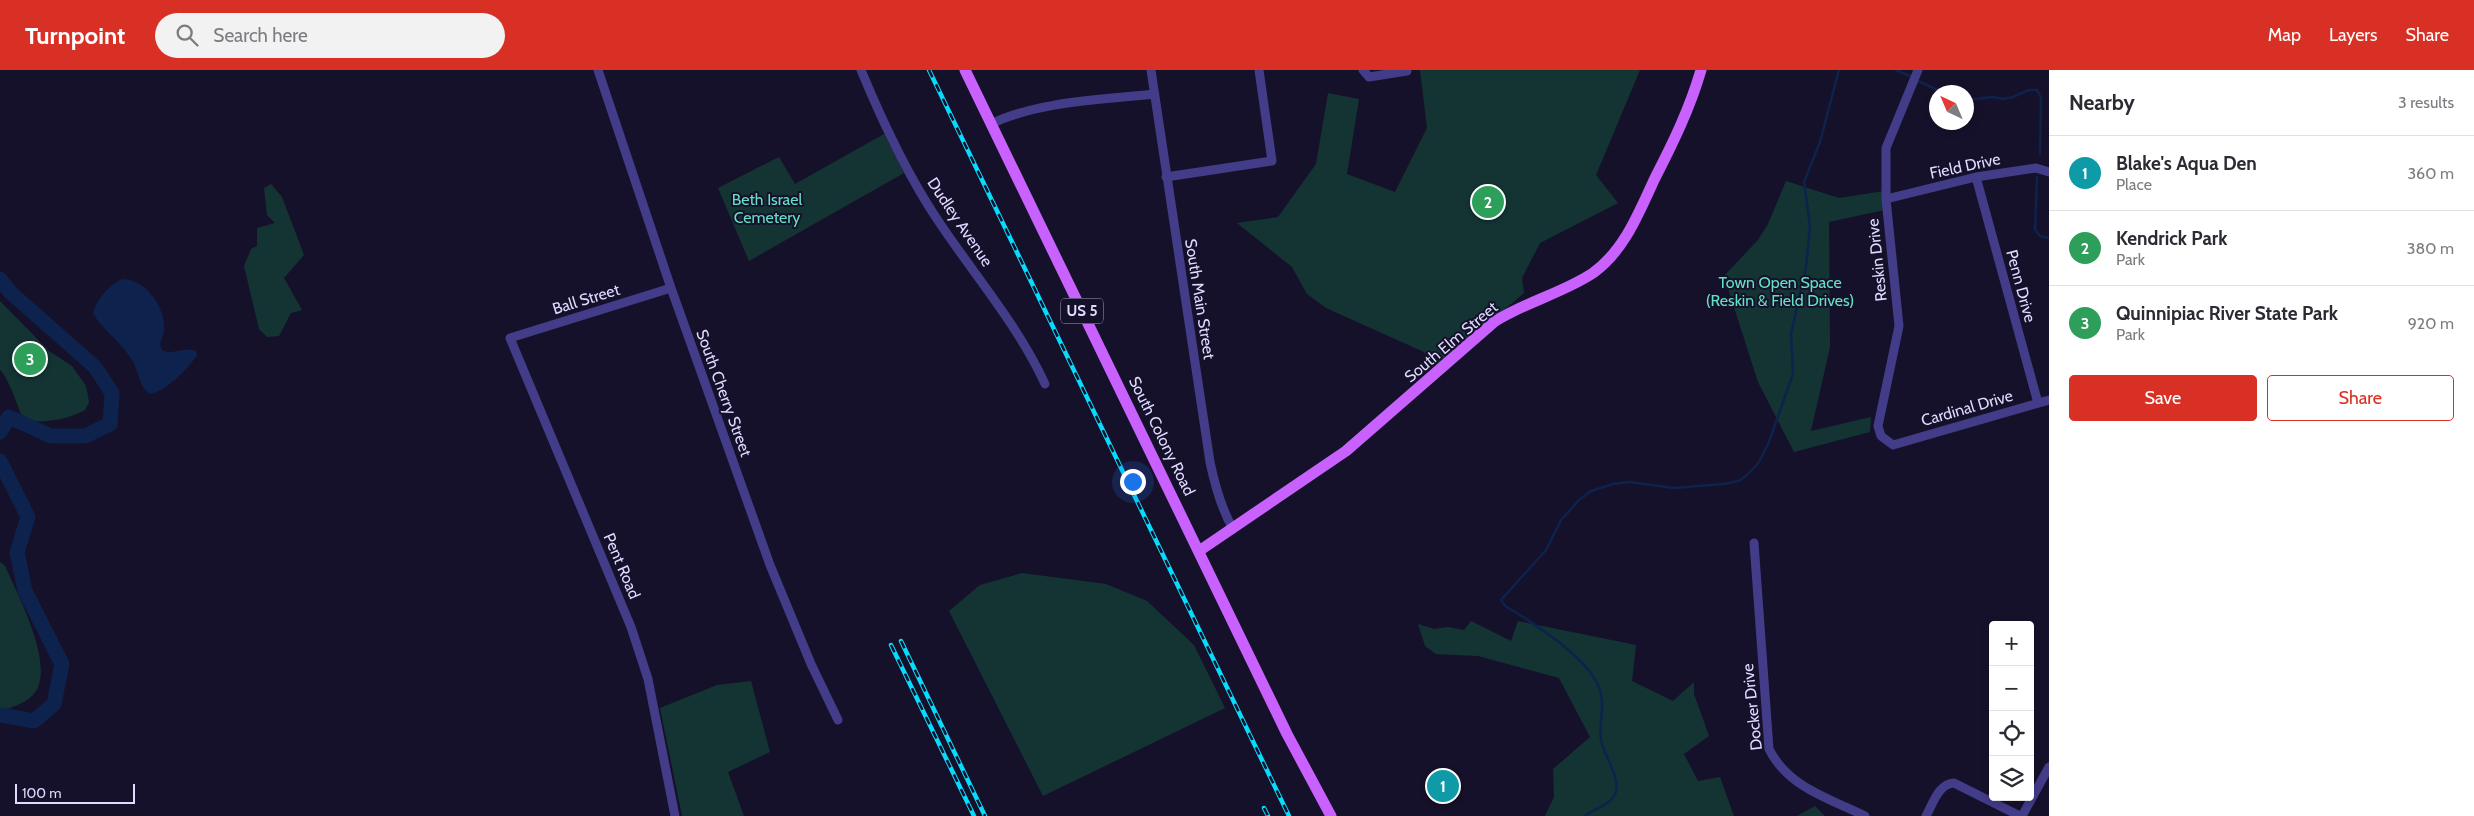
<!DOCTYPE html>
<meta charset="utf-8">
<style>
body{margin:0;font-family:Cabin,sans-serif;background:#f2f2f3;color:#2b2b33}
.controls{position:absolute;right:15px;bottom:15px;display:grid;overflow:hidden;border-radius:5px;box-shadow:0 2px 8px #0003}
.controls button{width:45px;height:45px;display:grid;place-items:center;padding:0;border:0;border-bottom:1px solid #e1e1e2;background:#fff;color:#2b2b33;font:25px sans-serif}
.compass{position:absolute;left:1929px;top:15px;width:45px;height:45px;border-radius:50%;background:#fff;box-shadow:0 2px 8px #0003;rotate:316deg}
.scale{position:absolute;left:15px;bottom:12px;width:120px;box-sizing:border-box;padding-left:5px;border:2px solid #dfdaff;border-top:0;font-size:14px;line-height:18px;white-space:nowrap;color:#dfdaff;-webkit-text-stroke:4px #16112a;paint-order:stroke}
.you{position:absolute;left:1132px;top:411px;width:18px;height:18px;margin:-12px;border:4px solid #fff;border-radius:50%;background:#1a73e8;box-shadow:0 0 0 8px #1a73e833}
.badge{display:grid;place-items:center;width:32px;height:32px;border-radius:50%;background:#d93025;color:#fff;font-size:16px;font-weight:700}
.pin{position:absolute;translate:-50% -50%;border:2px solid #fff;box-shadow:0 1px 5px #0006}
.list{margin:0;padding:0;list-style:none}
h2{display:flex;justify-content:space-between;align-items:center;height:65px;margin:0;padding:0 20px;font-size:21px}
h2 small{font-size:16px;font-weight:400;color:#7c7c81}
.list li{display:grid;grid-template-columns:32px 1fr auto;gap:15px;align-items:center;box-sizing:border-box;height:75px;padding:0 20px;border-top:1px solid #e1e1e2}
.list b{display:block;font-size:19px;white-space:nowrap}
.list p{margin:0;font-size:16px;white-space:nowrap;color:#7c7c81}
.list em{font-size:16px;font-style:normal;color:#7c7c81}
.actions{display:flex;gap:10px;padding:15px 20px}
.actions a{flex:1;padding:11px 0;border:1px solid #d93025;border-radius:5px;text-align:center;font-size:18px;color:#d93025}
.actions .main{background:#d93025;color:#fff}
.icon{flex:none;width:28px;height:28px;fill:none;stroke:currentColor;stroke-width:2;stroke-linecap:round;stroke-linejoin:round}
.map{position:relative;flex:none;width:2049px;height:746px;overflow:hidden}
header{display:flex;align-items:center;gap:30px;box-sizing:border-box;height:70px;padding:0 25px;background:#d93025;color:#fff}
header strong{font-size:24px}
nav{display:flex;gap:28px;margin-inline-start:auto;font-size:18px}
.search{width:350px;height:45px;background:#f2f2f3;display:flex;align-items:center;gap:12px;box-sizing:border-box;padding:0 18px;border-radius:28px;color:#7c7c81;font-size:19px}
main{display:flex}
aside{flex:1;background:#fff}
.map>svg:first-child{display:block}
.green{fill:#143434}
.water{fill:#0d224d}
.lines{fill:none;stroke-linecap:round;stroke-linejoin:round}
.stream{stroke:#0d224d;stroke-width:2.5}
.river{stroke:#0d224d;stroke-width:15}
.minor{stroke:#423c89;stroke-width:9}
.major{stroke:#c961fe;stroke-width:11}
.rail-casing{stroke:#07dcfe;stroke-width:4.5}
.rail{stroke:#16112a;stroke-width:2.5;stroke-dasharray:8;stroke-linecap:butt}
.labels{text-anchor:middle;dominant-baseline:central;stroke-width:4;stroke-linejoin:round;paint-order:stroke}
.shield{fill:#16112a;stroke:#a39ebf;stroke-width:1}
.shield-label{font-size:15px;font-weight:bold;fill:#dfdaff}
.street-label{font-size:16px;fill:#dfdaff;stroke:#16112a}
.park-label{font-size:16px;fill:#64e0c6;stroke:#16112a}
</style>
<header>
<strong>Turnpoint</strong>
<div class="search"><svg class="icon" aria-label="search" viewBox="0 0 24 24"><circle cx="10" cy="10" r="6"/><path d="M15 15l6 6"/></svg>Search here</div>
<nav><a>Map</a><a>Layers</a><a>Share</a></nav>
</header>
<main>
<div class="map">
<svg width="2049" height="746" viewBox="0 0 2049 746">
<rect width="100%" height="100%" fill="#16112a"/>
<path class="green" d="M1420 0H1640L1596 105 1618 133 1540 173 1522 208 1524 223C1496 247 1465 270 1437 295L1424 282 1326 238 1307 224 1292 197 1237 153 1278 147 1316 94 1328 23 1359 29 1347 104 1395 122 1427 58Z
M884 64 904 103 749 191 718 118 779 87 795 114Z
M1786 111 1839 128 1884 121 1889 139 1829 152 1830 277 1811 361 1871 347 1870 362 1794 382 1758 312 1724 206 1758 170 1768 154Z
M271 114 282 127 304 185 284 208 302 240 291 243 279 266 267 267 259 259 244 196 251 179 257 176V158L275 153 267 145 264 118Z
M0 231 49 281 72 296 86 316 89 332 85 340C64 351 48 352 24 351 18 338 9 308 0 300Z
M0 492 5 496C17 523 54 593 36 621 28 633 13 637 0 641Z
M1022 503 1106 514 1147 531 1194 575 1225 638 1043 726 949 541 980 515Z
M1471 551 1511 571 1518 551 1636 575 1632 611 1673 631 1694 612V624L1709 666 1684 684 1698 711 1720 707 1734 746H1545L1554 727 1553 699 1590 667 1559 608 1478 586 1436 584 1425 576 1418 554 1434 559 1448 557 1464 560Z
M751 611 770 682 728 702 744 746H682L660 638 717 615Z
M1815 736 1825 746H1797Z"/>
<path class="water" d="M123 209C147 210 166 238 164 261 163 268 158 273 162 280 173 286 184 276 196 281L197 285C190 297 164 323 150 324 139 317 139 301 132 290 121 272 104 261 93 244 95 231 111 212 123 209Z"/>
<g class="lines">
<path class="stream" d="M1896 0 1912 7
M1916 10 1942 22
M1966 30 1993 27 2003 29 2013 27 2029 20H2037L2041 28 2040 84
M2037 107 2035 160 2040 166 2049 168
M1585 746C1592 740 1604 737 1611 730 1626 716 1606 689 1602 674 1597 658 1605 641 1601 624 1595 592 1533 552 1505 536L1501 530 1546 480 1561 450 1579 430 1591 421 1613 414 1630 412 1674 418 1723 414 1739 411 1748 404 1759 392 1769 372 1793 304 1791 264 1806 197 1810 156 1804 112 1820 72 1839 0"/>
<path class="river" d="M0 209 10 222 95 297 112 323 110 354 85 366H51L9 347 0 362
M0 391 28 447 17 482 25 521 62 594 54 634 34 651 0 645"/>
<path class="minor" d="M598 0 671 218 770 495 811 594 838 650
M861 0C883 53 907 105 939 152 975 206 1018 255 1045 314
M1151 0 1210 392C1215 416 1221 438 1233 459
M1363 0 1369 7 1407 1
M1918 0 1886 78V129L1899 256 1878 356 1881 366 1893 375 2049 330
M991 54C1038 31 1102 30 1154 24
M1166 107 1272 91 1259 0
M1976 107 2038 333
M1886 129 1976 107 2036 98 2049 102
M671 218 510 268 631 557 648 609 675 746
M1754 473 1769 679C1788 717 1828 728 1865 746
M1926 746C1933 734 1938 714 1954 713L2020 746
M2022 746 2049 697"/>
<path class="major" d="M965 0 1287 664 1331 746
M1199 481 1346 381 1494 252C1525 232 1563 223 1593 203 1625 180 1639 142 1655 108 1673 73 1690 38 1701 0"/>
<defs>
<path id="rail" d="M929 0 1289 746
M901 571 985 746
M891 575 974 746
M1264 738 1268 746"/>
</defs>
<use href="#rail" class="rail-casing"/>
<use href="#rail" class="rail"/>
</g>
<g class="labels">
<rect class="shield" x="1061" y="228.5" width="42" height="25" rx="4"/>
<g class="shield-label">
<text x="1082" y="241">US 5</text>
</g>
<g class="street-label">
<text transform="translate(1965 96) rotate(-12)">Field Drive</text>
<text transform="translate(960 152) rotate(56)">Dudley Avenue</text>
<text transform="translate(1877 190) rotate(-96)">Reskin Drive</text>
<text transform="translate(2021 216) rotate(75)">Penn Drive</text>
<text transform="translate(586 229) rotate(-17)">Ball Street</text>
<text transform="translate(1200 229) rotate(81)">South Main Street</text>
<text transform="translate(1451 272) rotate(-40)">South Elm Street</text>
<text transform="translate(724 323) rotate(70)">South Cherry Street</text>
<text transform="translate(1967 338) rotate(-16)">Cardinal Drive</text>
<text transform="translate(1162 366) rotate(64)">South Colony Road</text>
<text transform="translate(622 496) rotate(67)">Pent Road</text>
<text transform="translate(1752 637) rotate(-96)">Docker Drive</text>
</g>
<g class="park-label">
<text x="767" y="129">Beth Israel<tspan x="767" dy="18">Cemetery</tspan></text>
<text x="1780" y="212">Town Open Space<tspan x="1780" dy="18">(Reskin &amp; Field Drives)</tspan></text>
</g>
</g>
</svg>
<div class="controls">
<button>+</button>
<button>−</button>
<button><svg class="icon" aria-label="locate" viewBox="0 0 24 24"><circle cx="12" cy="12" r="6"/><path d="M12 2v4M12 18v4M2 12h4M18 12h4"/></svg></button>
<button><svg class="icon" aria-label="layers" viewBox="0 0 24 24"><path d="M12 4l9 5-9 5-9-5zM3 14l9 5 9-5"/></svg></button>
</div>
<svg class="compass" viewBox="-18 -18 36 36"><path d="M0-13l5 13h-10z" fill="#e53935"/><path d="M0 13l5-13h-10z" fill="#7c7c81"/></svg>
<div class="scale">100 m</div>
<div class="you"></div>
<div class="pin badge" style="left:1443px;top:716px;background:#0f9aa8">1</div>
<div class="pin badge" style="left:1488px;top:132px;background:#2e9e5b">2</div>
<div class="pin badge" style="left:30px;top:289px;background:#2e9e5b">3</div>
</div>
<aside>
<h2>Nearby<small>3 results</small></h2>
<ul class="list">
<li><span class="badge" style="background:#0f9aa8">1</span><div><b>Blake's Aqua Den</b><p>Place</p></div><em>360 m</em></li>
<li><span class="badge" style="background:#2e9e5b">2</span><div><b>Kendrick Park</b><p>Park</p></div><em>380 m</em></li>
<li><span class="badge" style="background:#2e9e5b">3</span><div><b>Quinnipiac River State Park</b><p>Park</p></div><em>920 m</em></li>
</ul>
<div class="actions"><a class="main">Save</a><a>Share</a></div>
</aside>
</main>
